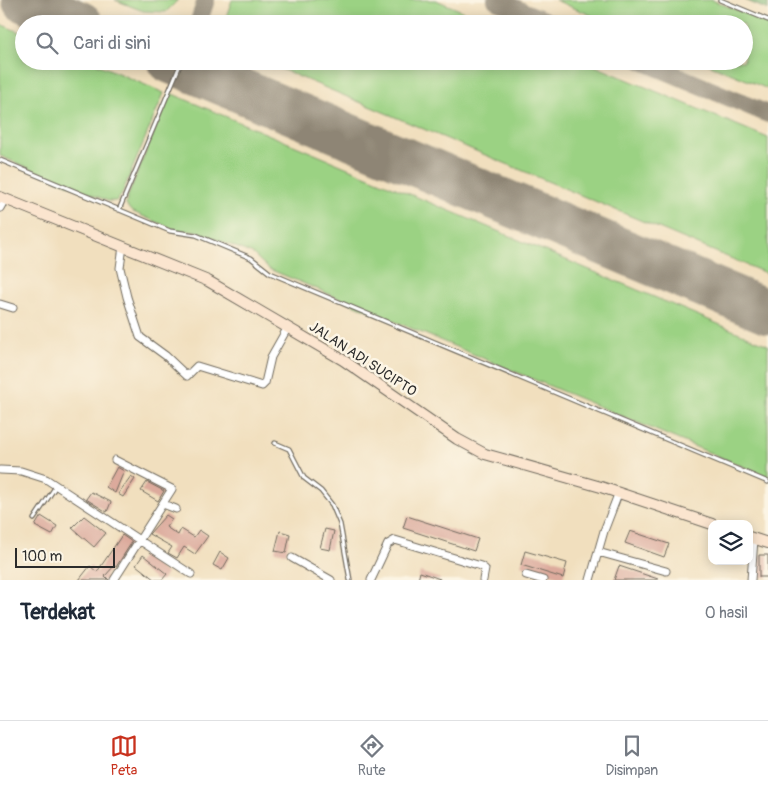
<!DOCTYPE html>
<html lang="id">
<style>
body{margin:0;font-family:Pangolin,sans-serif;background:#f6f6f7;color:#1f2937}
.controls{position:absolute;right:15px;bottom:15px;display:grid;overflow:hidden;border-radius:10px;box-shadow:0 2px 12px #0003}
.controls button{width:45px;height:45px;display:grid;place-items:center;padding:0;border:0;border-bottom:1px solid #e0e1e3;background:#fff;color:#1f2937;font:25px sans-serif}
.scale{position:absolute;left:15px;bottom:12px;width:100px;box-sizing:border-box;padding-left:5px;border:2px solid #2b2b2b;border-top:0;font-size:14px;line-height:18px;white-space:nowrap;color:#2b2b2b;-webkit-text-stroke:4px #fcf5e5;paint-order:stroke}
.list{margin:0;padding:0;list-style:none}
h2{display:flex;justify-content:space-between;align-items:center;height:65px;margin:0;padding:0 20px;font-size:21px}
h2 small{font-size:16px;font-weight:400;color:#747a83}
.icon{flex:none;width:28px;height:28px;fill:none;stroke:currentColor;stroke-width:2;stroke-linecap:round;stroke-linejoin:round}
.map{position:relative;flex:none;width:768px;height:580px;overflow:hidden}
.search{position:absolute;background:#fff;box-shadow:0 2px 12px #0003;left:15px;right:15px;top:15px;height:55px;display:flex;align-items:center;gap:12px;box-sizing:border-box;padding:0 18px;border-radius:28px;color:#747a83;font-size:19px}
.sheet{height:140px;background:#fff}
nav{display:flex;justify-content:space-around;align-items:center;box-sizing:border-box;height:70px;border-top:1px solid #e0e1e3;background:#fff;font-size:14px;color:#747a83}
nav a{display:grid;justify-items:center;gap:2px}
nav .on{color:#c8321e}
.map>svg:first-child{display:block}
.green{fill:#9bd283;stroke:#637e57}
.forest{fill:#7cb471;stroke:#54704e}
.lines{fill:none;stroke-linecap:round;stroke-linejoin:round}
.taxiway{stroke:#8e8574;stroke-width:18}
.runway{stroke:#8e8574;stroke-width:45}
.building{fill:#dcaa9c}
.lane-casing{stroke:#706a5e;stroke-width:5.5}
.street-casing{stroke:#706a5e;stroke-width:9}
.secondary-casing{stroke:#706a5e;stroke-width:12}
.lane{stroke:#fff;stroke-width:3}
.street{stroke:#fff;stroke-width:7}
.secondary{stroke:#fbe5cf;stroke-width:10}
.labels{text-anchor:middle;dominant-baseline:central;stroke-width:5;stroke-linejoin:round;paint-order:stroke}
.street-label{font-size:14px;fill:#2b2b2b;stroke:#fcf5e5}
</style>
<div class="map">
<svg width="768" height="580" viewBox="0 0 768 580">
<rect width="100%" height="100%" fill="#fcf5e5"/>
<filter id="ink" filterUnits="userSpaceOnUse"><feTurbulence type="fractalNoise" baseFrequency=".02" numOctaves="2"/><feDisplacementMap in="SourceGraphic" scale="10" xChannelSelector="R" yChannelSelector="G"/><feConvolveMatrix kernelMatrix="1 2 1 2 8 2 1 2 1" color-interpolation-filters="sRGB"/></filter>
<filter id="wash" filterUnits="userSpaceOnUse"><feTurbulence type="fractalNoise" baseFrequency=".0096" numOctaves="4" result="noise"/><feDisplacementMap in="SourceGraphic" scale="20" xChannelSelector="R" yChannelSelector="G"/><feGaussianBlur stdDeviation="1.12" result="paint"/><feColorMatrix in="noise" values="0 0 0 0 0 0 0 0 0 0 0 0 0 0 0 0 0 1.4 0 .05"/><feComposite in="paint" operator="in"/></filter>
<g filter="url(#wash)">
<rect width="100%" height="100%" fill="#f1dfbe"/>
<path class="green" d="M115 0H178L166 12 143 11Z
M232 0H436L493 24H227V14Z
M555 0H712L768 23V89L701 61H744V24H612Z
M0 24 24 34V61H90L164 93 121 196 116 201H108L0 156Z
M262 61H583L768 138V274Z
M170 93 768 345V477L269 269 253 254 196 231H177L131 211 126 205 127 198Z"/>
<path class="forest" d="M745 0H768V10Z"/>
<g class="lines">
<path class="taxiway" d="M496 0 553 24
M198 24 206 0
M205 61 212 72 228 86
M642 61 768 114"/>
<path class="runway" d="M24 0 81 24
M170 61 768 312"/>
</g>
<g id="blocks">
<path class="building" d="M117 467 124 471 115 493 106 487Z
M131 476 135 479 123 497 118 494Z
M147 482 164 491 158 501 141 491Z
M91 492 111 502 107 512 86 499Z
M166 515 172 519 166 527 178 535 181 529 194 537 199 530 208 536 195 554 184 547 177 558 168 553 172 547 149 534Z
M41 516 57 526 52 535 35 526Z
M84 516 106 533 94 547 72 528Z
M407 516 478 539 474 551 403 528Z
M325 529 334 531 330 550 320 548Z
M280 531 290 534 286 553 275 551Z
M630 531 669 544 664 557 625 543Z
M122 535 132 542 116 567 114 566 105 576 109 580H79L90 566 97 572Z
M525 551 567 563 563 578 521 565Z
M220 552 229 558 222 570 213 565Z
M143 555 167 574 162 580H155L136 565Z
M759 555H768V577H759Z
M619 566 658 579V580H614Z
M420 572 440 579V580H418Z"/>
</g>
</g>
<g filter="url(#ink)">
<use href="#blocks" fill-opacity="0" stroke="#706a5e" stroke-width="1"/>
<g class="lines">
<defs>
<path id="lane" d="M720 0 768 20
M0 160 170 231 196 235 251 258 270 273 768 482
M119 210 180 65
M275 443 289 449 304 478 321 491 332 505 340 524 350 580
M34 519 56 486"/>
<path id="street" d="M0 208 5 199
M123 246 120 268 127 297 140 337 166 356 187 376 197 366 262 386 265 383 271 357 288 327
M0 304 13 308
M0 470 21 471 46 479 191 574
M163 504 176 509
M598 552 666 571
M292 558 331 580
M526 575 543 580
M114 580 172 489 115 460
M371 580 388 544 395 540 481 566 485 569 483 580
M590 580 604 531 619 492
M751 580 754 539"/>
<path id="secondary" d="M0 197 208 281 343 360 457 439 485 454 601 487 712 524
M749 537 768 543"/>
</defs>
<use href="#lane" class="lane-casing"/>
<use href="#street" class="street-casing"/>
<use href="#secondary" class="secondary-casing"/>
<use href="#lane" class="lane"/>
<use href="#street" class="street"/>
<use href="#secondary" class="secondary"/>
</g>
</g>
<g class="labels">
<g class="street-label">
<text transform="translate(363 359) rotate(33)">JALAN ADI SUCIPTO</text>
</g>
</g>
</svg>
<div class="controls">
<button><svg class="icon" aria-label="layers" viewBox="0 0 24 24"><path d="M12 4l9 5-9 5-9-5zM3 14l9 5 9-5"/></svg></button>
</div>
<div class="scale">100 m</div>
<div class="search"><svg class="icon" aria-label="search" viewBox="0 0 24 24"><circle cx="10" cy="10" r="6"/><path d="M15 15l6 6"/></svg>Cari di sini</div>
</div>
<section class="sheet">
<h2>Terdekat<small>0 hasil</small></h2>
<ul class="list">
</ul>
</section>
<nav>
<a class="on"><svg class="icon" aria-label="map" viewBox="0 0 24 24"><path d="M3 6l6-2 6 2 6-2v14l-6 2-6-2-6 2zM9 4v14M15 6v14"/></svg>Peta</a>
<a><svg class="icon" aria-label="directions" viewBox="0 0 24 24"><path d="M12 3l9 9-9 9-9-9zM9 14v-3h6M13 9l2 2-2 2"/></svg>Rute</a>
<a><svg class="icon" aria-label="saved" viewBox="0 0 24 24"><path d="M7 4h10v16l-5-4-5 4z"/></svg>Disimpan</a>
</nav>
